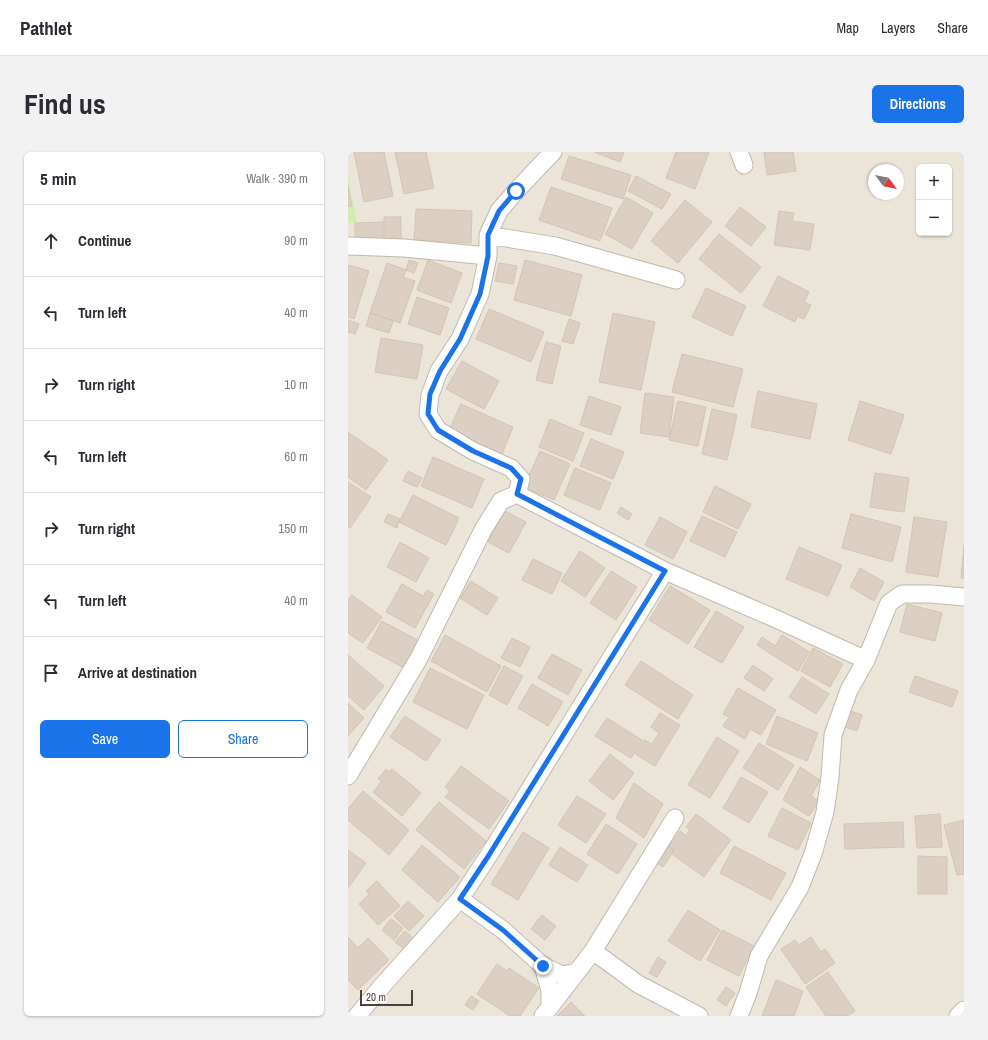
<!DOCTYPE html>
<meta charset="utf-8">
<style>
body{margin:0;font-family:"Archivo Narrow",sans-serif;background:#f2f2f3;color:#2b2b33}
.controls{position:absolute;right:12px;top:12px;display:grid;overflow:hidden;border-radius:6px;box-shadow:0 1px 3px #0004}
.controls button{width:36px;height:36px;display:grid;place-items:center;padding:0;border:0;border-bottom:1px solid #e1e1e2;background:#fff;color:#2b2b33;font:20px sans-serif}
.compass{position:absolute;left:520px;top:12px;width:36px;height:36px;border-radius:50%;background:#fff;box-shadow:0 1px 3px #0004;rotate:122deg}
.scale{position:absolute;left:12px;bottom:10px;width:53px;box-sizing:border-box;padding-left:4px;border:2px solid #4a4238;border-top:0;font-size:11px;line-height:14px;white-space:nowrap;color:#4a4238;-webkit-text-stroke:3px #fff;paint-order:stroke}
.stop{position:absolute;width:12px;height:12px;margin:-9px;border:3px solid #1a73e8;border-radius:50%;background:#fff}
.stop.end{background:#1a73e8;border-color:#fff;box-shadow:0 1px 4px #0008}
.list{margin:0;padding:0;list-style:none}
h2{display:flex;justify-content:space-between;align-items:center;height:52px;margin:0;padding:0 16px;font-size:17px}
h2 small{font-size:13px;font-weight:400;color:#7c7c81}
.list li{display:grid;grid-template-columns:26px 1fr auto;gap:12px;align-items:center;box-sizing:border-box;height:72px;padding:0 16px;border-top:1px solid #e1e1e2}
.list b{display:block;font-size:15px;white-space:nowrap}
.list em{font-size:13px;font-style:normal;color:#7c7c81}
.actions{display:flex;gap:8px;padding:12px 16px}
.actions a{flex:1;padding:9px 0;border:1px solid #1a73e8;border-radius:6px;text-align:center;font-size:14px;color:#1a73e8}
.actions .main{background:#1a73e8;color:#fff}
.icon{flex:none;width:22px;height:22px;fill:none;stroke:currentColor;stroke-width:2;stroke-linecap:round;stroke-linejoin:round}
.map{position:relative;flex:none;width:616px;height:864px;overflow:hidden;border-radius:6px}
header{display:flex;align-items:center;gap:24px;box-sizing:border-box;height:56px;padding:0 20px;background:#fff;border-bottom:1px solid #e1e1e2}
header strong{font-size:19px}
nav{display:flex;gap:22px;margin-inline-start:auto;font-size:14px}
.intro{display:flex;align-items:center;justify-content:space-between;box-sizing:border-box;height:96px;padding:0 24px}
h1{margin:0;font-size:28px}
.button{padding:10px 18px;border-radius:6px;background:#1a73e8;color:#fff;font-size:14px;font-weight:700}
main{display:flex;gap:24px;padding:0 24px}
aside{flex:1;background:#fff;border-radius:6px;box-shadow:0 1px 3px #0004}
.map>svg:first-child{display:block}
.residential{fill:#eae4d9;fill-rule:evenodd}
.green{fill:#d4eab3}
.building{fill:#dbd0c3;stroke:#d3c5b2}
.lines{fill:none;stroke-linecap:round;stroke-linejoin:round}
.street-casing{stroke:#c2b9ad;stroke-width:19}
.street{stroke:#fff;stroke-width:17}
.route{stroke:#1a73e8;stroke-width:5}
</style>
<header>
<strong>Pathlet</strong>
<nav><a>Map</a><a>Layers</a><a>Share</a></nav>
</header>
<div class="intro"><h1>Find us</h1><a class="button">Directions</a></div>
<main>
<aside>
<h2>5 min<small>Walk · 390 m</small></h2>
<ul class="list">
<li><svg class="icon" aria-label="ahead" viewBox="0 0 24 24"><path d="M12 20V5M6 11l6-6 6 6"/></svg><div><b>Continue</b></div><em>90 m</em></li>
<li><svg class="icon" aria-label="left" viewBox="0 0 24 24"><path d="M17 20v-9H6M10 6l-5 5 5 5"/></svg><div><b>Turn left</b></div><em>40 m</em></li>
<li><svg class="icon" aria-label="right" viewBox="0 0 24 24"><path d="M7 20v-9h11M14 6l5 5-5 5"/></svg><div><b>Turn right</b></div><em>10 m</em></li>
<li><svg class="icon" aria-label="left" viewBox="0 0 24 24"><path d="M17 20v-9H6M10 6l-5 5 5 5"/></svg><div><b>Turn left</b></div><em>60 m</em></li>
<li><svg class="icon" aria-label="right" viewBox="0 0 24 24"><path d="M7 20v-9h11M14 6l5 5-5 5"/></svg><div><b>Turn right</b></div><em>150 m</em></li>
<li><svg class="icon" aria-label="left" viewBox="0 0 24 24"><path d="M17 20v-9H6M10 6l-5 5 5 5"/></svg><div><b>Turn left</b></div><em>40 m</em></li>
<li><svg class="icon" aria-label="arrive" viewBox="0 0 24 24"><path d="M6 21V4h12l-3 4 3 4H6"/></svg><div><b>Arrive at destination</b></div></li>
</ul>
<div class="actions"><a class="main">Save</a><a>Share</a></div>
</aside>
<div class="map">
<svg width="616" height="864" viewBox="0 0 616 864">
<rect width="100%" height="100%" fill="#f6f2eb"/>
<path class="residential" d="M0 0H616V864H0ZM571 15H601V81H571ZM526 18H550V42H526Z"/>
<path class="green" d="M0 25 9 71H0Z"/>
<path class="building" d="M6 0H36L45 44 16 50Z
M47 0H78L86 36 56 42Z
M246 0H276L272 10Z
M328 0H361L347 37 318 26Z
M416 0H445L448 19 419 23Z
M221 4 283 23 275 47 213 27Z
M288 24 323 42 314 57 280 39Z
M0 34 4 54 0 55Z
M203 35 264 56 252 89 191 68Z
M278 45 305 61 284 97 257 82Z
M337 48 364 70 330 111 303 89Z
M392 55 418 75 403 94 377 74Z
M68 57 124 59 123 91 66 88Z
M431 59 446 61 444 69 466 72 462 98 426 93Z
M36 65H53V89H36Z
M35 70V91L7 92V71Z
M371 82 413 115 393 141 351 107Z
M61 108 70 111 66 121 58 118Z
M80 108 114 121 103 151 69 138Z
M177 108 234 123 223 164 166 148Z
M39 111 58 118 55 125 67 129 52 171 22 161Z
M151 111 169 114 165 132 147 129Z
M0 113 21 119 6 167 0 165Z
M430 124 461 140 456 150 463 153 456 167 449 164 447 170 415 154Z
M358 136 398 154 384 184 344 165Z
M69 145 101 156 92 183 60 172Z
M141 157 196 180 183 210 128 187Z
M22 161 45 169 41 181 18 174Z
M265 161 307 170 293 238 251 230Z
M221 167 232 171 225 192 214 189Z
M0 168 11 172 7 182 0 180Z
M33 186 75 193 69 227 27 220Z
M198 190 213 194 204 232 188 228Z
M334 202 395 217 385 255 324 240Z
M114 209 151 229 136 257 98 237Z
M410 239 469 252 462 287 403 275Z
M297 241 326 245 321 285 292 281Z
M241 244 273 255 263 283 232 273Z
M330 249 358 255 350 294 321 288Z
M512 249 556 263 543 302 500 288Z
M113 252 165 275 154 302 101 278Z
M364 257 389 263 379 308 354 302Z
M202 267 236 281 225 309 191 295Z
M0 280 40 308 18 338 0 325Z
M243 287 276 300 265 327 232 314Z
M192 299 222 312 206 348 176 335Z
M85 305 136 327 124 356 73 334Z
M227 316 263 331 252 358 216 343Z
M60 319 74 326 69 335 55 329Z
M527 321 561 326 556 360 522 355Z
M0 330 23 345 2 376 0 375Z
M367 334 403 352 390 377 355 360Z
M65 343 111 366 98 393 51 370Z
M273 355 284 362 280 368 269 361Z
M157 359 178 370 161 401 140 390Z
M40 362 52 367 49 376 36 370Z
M503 362 553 375 544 410 494 396Z
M354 364 389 380 377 405 342 389Z
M312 365 339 380 325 407 297 393Z
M566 365 599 370 590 425 558 420Z
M52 390 81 406 68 430 39 415Z
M616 393V426H613Z
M451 395 494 413 480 444 438 427Z
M232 399 257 416 237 445 213 429Z
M185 407 214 421 204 442 174 428Z
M512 416 536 430 526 449 502 435Z
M263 419 289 435 268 468 242 451Z
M123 429 150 446 139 463 112 446Z
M54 432 75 444 79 438 86 442 67 476 38 460Z
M322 434 362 458 340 492 301 468Z
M4 443 34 465 15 491 0 481V448Z
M559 452 594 461 587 489 552 480Z
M368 459 396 475 374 511 346 495Z
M34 469 71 489 56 516 19 496Z
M97 483 153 514 139 540 83 509Z
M434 483 461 500 450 519 409 493 414 485 427 494Z
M164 486 182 495 172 515 153 506Z
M465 496 495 512 482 535 453 519Z
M204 502 234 518 220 543 190 526Z
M0 503 36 534 16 558 0 544Z
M293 509 345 543 330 567 277 533Z
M405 513 425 527 416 539 396 526Z
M156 514 175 524 159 553 141 543Z
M82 516 136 543 119 577 65 550Z
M567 524 610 539 604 555 561 540Z
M454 525 481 542 468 562 441 545Z
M184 532 215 550 200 574 170 556Z
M390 536 428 558 413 583 402 577 397 587 375 574 381 565 375 562Z
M0 551 16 566 0 584Z
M500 558 514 563 509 579 494 574Z
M312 561 332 573 307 614 287 602 296 588 304 592 311 581 303 575Z
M57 564 93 588 78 609 42 585Z
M429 564 470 581 459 609 418 592Z
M259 566 294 588 283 606 247 584Z
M369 585 391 599 362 646 340 633Z
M411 591 446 613 430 638 395 616Z
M262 602 286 621 265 648 241 629Z
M113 614 161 649 141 677 97 645 102 639 97 635Z
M452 615 472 628 463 644 471 649 461 664 435 648Z
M38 617 41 620 44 617 73 641 54 664 25 640 34 629 30 627Z
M393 625 420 640 401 671 375 656Z
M286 631 315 652 296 686 268 666Z
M15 639 61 678 41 703 0 668V657Z
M229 644 258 662 238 691 210 673Z
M91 650 138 689 116 717 68 678Z
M434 656 463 671 450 698 420 684Z
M348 662 383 688 370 705 339 682 342 678 338 675Z
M592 662 594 695 569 696 567 664Z
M616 668V722L609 723 596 673Z
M555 670 556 695 497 697 496 672Z
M258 672 289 692 270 722 239 702Z
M332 679 369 706 356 725 324 702 326 698 321 694Z
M175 680 201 696 170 748 143 732Z
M74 693 112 725 90 750 54 718Z
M318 693 326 698 315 715 307 710Z
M386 694 438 721 423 748 372 721Z
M212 695 240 713 229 730 201 713Z
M0 698 18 711 1 735H0Z
M570 704 599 705V742H570Z
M29 729 52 754 30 773 11 752 21 742 18 739Z
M60 749 76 764 61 779 46 764Z
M340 758 372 778 352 809 320 789Z
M194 763 208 774 197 788 183 777Z
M43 767 55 776 46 788 34 778Z
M374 778 406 794 391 824 359 808Z
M57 779 65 786 56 797 47 790Z
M463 785 473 800 477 797 487 811 457 832 433 797 447 788 451 793Z
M0 786H1L10 796 20 786 41 808 10 838 0 828Z
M310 805 318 810 309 825 301 821Z
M149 812 159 819 161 816 191 836 172 864H162L129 842Z
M480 820 507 859 499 864H478L458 835Z
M428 828 455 839 446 864H414Z
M378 835 387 841 378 854 369 848Z
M123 844 131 849 125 858 117 853Z
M223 850 237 864H209Z"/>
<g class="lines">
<defs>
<path id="street" d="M391 0 396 13
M140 83 207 94 328 128
M0 94 56 96 140 104
M169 342 173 327 163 316 125 299 90 278 80 262 82 243 91 219 112 187 132 142 140 104V83L151 59 168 39 205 0
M0 624 70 508 136 376 153 349 169 342 317 419 426 466 518 508
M112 747 155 778 195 814 214 823 229 820
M245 799 290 832 351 864
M195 814 202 838V854
M9 864 34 834 112 747 141 703 317 419
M195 864 245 799 327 666
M391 864 400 841 411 804 452 735 465 702 477 660 482 625 485 583 501 538 518 508 541 451 554 442H583L616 445
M610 864 616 858"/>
</defs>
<use href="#street" class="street-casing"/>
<use href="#street" class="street"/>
</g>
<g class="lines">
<path class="route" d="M168 39 151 59 140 83V104L132 142 112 187 92 219 82 242 80 262 90 278 125 299 163 316 173 327 169 342 317 419 141 703 112 747 155 778 195 814"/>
</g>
</svg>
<div class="controls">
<button>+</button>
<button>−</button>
</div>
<svg class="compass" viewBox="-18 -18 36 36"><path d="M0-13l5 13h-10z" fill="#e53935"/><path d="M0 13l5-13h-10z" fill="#7c7c81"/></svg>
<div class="scale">20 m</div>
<div class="stop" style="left:168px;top:39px"></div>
<div class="stop end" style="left:195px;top:814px"></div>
</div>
</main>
